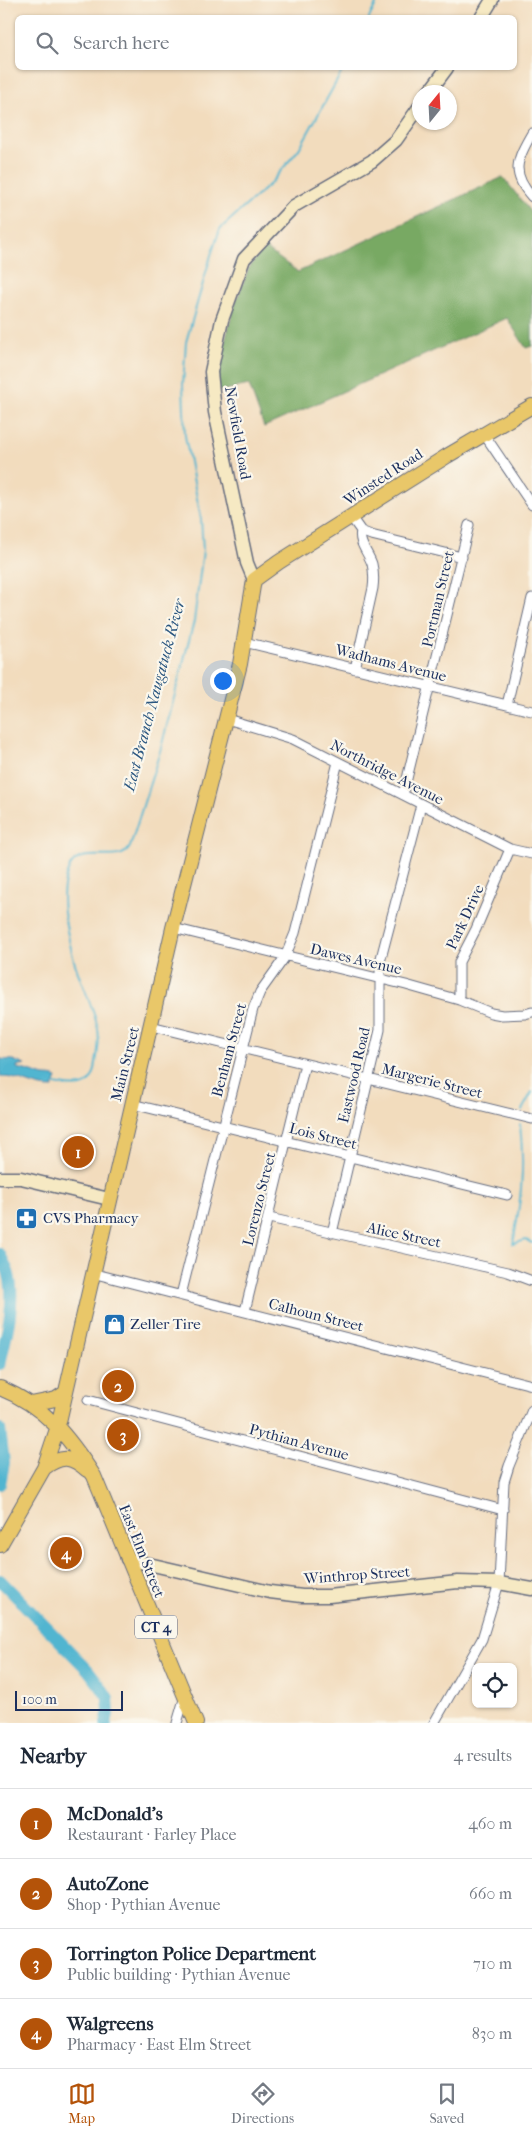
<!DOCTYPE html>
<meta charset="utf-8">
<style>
body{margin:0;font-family:"IM FELL French Canon",serif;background:#f6f6f7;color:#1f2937}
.controls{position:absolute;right:15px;bottom:15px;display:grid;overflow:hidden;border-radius:8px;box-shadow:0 1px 4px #0004}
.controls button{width:45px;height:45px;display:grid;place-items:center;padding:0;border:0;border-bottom:1px solid #e0e1e3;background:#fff;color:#1f2937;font:25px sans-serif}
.compass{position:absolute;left:412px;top:85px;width:45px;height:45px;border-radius:50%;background:#fff;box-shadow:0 1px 4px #0004;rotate:18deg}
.scale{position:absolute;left:15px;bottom:12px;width:108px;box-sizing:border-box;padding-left:5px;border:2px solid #1b2f5e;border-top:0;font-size:14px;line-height:18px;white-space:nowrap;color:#1b2f5e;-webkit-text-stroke:4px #fbf7ec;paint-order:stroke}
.you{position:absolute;left:222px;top:680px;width:18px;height:18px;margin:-12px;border:4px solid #fff;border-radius:50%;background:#1a73e8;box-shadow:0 0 0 8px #1a73e833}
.badge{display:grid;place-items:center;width:32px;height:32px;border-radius:50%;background:#b45309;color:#fff;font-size:16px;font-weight:700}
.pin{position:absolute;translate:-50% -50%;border:2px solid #fff;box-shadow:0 1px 5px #0006}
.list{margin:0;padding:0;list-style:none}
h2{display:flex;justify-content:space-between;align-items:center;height:65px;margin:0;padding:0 20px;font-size:21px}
h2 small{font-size:16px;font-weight:400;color:#747a83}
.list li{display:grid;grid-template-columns:32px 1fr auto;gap:15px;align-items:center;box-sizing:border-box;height:70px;padding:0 20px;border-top:1px solid #e0e1e3}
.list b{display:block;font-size:19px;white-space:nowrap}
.list p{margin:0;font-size:16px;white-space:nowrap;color:#747a83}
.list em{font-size:16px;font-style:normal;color:#747a83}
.icon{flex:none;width:28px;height:28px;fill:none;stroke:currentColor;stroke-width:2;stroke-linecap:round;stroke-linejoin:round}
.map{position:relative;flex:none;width:532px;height:1723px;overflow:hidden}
.search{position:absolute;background:#fff;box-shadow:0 1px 4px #0004;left:15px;right:15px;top:15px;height:55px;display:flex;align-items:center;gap:12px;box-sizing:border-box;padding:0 18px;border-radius:8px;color:#747a83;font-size:19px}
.sheet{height:345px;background:#fff}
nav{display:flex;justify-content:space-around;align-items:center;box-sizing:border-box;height:70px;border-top:1px solid #e0e1e3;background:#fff;font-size:14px;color:#747a83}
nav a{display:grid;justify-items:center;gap:2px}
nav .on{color:#b45309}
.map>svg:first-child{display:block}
.forest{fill:#78a963;stroke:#4a6c60}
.water{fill:#51b5d0;stroke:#367297}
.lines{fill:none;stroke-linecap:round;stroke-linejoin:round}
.stream{stroke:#51b5d0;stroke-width:2}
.river{stroke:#51b5d0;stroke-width:12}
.street-casing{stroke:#666c7f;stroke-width:11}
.secondary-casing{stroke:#666c7f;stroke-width:15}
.primary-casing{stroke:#666c7f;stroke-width:16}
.street{stroke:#fff;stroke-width:9}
.secondary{stroke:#f6e9c3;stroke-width:12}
.primary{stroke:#e9c769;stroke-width:14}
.labels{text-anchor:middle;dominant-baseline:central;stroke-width:4.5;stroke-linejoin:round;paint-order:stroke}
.shield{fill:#fbf7ec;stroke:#5e6b89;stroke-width:1}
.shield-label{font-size:14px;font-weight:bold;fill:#1b2f5e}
.street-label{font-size:15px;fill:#1b2f5e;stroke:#fbf7ec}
.poi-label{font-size:15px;fill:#1b2f5e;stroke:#fbf7ec;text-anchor:start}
.water-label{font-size:16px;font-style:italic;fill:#2b5780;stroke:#fbf7ec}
</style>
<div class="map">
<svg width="532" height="1723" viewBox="0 0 532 1723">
<rect width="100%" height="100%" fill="#fbf7ec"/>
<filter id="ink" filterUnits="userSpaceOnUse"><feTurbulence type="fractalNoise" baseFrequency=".02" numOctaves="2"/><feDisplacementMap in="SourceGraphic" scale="10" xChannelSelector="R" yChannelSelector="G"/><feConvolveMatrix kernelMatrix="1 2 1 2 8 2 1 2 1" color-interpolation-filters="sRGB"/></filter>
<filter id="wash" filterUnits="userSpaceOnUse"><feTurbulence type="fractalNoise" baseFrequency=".0096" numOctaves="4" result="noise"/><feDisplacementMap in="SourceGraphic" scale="20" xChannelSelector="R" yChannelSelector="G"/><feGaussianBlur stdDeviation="1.12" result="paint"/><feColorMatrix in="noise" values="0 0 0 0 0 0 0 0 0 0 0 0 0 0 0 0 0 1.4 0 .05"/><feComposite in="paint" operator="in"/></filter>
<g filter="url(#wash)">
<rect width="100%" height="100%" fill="#f2dcbd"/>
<path class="forest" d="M503 177 532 214V346L526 348 507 318 264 427 249 385 220 391 216 374 236 301 249 268 264 247 298 272Z"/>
<path class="water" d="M0 1059 13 1060 25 1065 17 1066V1068C25 1070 33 1072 41 1075 46 1077 51 1075 57 1078L53 1088C35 1089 19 1076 0 1077Z"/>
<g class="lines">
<path class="stream" d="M369 18 378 0
M54 1084C62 1085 73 1088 81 1086 92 1084 95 1073 96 1063 98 1052 100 1040 98 1029 93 1004 79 981 73 957 67 931 57 897 68 871 79 841 118 868 130 847L161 748 194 621 203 550 201 519 185 436 183 385 186 342 211 255 220 229 270 184 299 149 344 68
M522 1110 532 1092
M520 1124C525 1169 521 1199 513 1244L526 1240 532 1243"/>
<path class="river" d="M0 1254C3 1261 7 1267 9 1275 16 1301 6 1338 0 1364
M0 1429 4 1463 0 1484
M0 1580 88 1670 101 1687 108 1698 109 1710 106 1723"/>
</g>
</g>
<g filter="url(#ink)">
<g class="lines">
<defs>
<path id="street" d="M532 133C517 159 510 173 532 197
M484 434 532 505
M351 517 361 531C358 543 368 552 372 564 374 572 374 580 373 588L355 669
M361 531 371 535 462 557
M244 642 532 711
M507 705 532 598
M227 719 293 739 510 849 532 854
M403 795 469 525
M173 928 406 985 459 1000 491 1013 502 1015 525 1014 532 1012
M459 1000V962L476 929 510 849
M151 1026 532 1119
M132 1104 507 1195
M269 1218 508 1272 532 1281
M332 1233 380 1030V962L421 805
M92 1273 532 1385
M181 1295 253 1009 260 992 285 957 295 933 338 762
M245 1311 305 1064
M88 1400 503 1510
M177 1723 185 1696
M434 1723 482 1639 499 1583 504 1482 509 1466 532 1410"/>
<path id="secondary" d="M481 18 492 0
M429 92 447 68
M254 580 247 563 215 412 211 372 222 320 244 259 294 206 372 161 396 140 420 106
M0 1178H21L109 1199
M127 1559 270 1592 302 1596H329L458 1582 499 1583 532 1589"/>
<path id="primary" d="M0 1388C45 1406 69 1437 94 1476L196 1723
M31 1404 56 1399 65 1393
M44 1468C62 1455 71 1456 87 1470
M0 1545 44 1468 58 1426 173 928 240 664 254 580 279 562 447 456 532 406"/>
</defs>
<use href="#street" class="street-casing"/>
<use href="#secondary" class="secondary-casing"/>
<use href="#primary" class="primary-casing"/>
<use href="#street" class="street"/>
<use href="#secondary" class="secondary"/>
<use href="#primary" class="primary"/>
</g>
</g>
<defs>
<symbol id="pharmacy-square" viewBox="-11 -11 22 22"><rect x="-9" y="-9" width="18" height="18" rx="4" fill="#1f6fb2" stroke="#fbf7ec"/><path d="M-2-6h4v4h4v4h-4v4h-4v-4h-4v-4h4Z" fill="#fff"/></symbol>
<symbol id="shop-square" viewBox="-11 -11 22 22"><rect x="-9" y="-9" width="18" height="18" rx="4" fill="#1f6fb2" stroke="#fbf7ec"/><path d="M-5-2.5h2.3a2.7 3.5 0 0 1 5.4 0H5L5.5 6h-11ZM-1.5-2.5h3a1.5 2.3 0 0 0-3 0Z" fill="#fff"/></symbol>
</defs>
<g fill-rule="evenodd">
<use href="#pharmacy-square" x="14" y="1206" width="25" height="25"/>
<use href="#shop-square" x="102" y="1312" width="25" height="25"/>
</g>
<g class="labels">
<rect class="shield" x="135" y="1615.5" width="42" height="23" rx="4"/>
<g class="shield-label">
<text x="156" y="1627">CT 4</text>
</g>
<g class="street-label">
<text transform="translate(238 433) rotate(80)">Newfield Road</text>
<text transform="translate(383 477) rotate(-33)">Winsted Road</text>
<text transform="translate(438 599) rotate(-77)">Portman Street</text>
<text transform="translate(391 663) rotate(14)">Wadhams Avenue</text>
<text transform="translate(387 772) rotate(27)">Northridge Avenue</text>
<text transform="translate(465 917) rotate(-65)">Park Drive</text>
<text transform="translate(356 959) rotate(13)">Dawes Avenue</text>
<text transform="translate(229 1050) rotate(-75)">Benham Street</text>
<text transform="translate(125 1064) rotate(-76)">Main Street</text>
<text transform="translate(354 1075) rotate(-77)">Eastwood Road</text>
<text transform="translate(432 1081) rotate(14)">Margerie Street</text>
<text transform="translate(323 1136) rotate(14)">Lois Street</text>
<text transform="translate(259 1199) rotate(-76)">Lorenzo Street</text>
<text transform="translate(404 1235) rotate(12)">Alice Street</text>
<text transform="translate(316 1315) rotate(14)">Calhoun Street</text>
<text transform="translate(299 1442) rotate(15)">Pythian Avenue</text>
<text transform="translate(142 1551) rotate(68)">East Elm Street</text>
<text transform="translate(357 1575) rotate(-4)">Winthrop Street</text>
</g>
<g class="poi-label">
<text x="43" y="1218">CVS Pharmacy</text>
<text x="130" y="1324">Zeller Tire</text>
</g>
<g class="water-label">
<text transform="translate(154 695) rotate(-75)">East Branch Naugatuck River</text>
</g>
</g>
</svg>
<div class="controls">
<button><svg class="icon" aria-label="locate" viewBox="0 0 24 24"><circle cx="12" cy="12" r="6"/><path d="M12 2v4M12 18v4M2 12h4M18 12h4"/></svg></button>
</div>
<svg class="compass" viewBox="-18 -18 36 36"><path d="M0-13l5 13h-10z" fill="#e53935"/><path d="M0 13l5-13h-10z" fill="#747a83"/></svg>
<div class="scale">100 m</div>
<div class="you"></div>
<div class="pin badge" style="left:78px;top:1152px">1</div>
<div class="pin badge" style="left:118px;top:1386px">2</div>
<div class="pin badge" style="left:123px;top:1435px">3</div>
<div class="pin badge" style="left:66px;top:1553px">4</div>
<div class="search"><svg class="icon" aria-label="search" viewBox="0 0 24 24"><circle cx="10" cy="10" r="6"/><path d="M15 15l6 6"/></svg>Search here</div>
</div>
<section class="sheet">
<h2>Nearby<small>4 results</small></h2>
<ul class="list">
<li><span class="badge">1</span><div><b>McDonald's</b><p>Restaurant · Farley Place</p></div><em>460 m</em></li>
<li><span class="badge">2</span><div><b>AutoZone</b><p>Shop · Pythian Avenue</p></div><em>660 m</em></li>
<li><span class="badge">3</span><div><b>Torrington Police Department</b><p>Public building · Pythian Avenue</p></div><em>710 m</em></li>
<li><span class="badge">4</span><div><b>Walgreens</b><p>Pharmacy · East Elm Street</p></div><em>830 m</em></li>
</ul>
</section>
<nav>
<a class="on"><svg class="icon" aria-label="map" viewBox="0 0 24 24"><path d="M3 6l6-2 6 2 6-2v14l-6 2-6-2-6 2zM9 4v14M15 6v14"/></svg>Map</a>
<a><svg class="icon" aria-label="directions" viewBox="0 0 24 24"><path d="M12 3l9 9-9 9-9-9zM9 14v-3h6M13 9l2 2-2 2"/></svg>Directions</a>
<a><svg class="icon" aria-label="saved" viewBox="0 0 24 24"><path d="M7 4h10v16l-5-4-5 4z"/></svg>Saved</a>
</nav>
